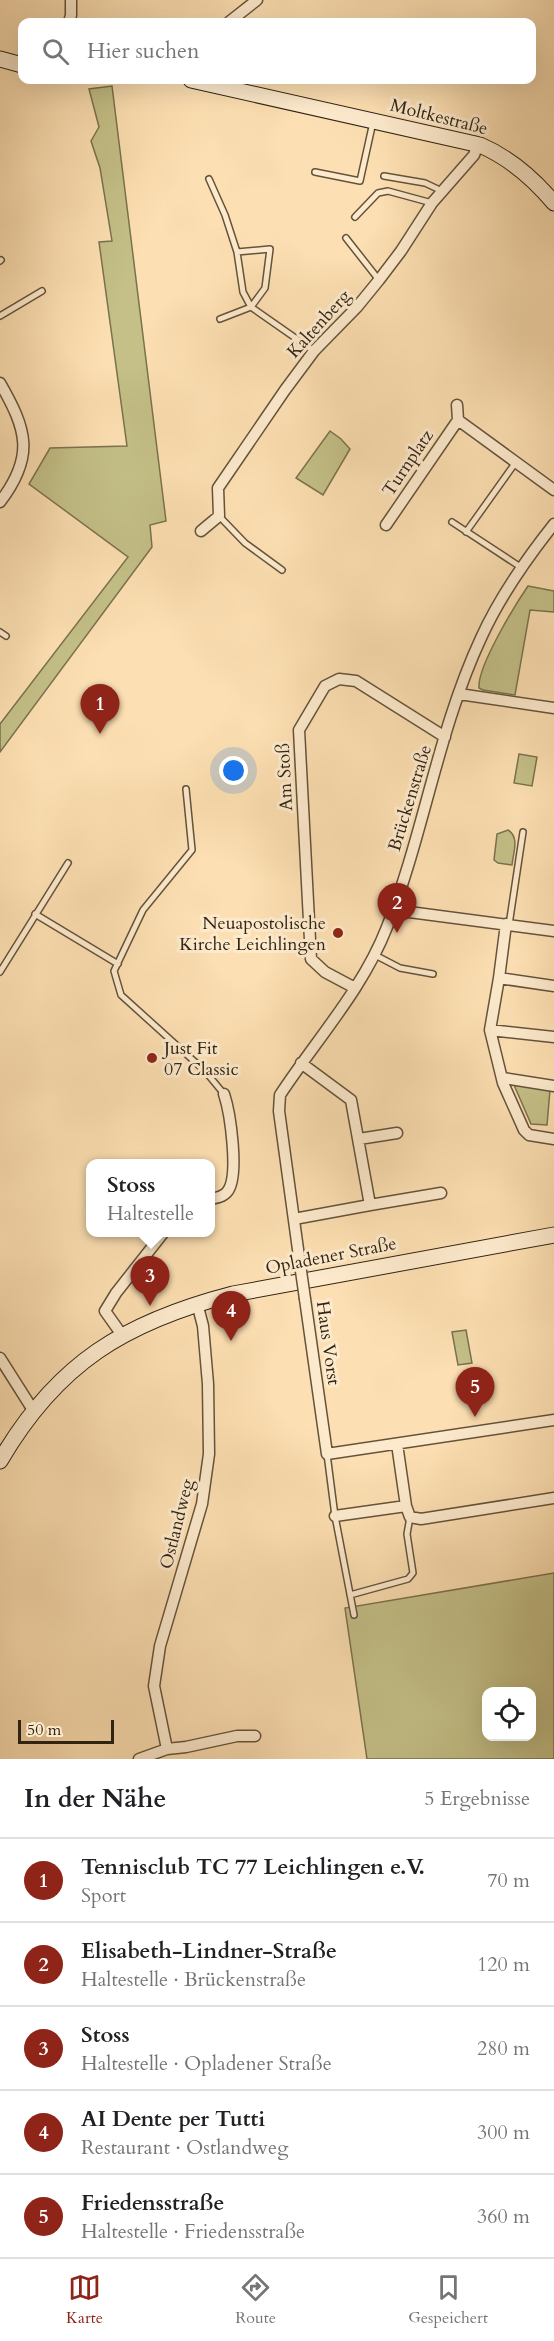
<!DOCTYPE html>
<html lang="de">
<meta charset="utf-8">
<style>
body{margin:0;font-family:Cardo,serif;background:#f6f6f6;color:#202124}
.controls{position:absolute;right:18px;bottom:18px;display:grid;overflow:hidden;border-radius:12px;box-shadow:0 6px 24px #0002}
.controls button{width:54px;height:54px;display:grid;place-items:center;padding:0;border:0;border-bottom:2px solid #e0e0e0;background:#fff;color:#202124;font:30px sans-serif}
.scale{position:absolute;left:18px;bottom:15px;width:96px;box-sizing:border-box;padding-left:6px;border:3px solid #312413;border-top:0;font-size:16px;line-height:21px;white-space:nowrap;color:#312413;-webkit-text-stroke:4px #fdeacd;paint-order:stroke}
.you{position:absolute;left:234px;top:771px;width:21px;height:21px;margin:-15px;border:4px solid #fff;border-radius:50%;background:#1a73e8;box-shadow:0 0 0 9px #1a73e833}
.badge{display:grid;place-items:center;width:39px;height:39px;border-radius:50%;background:#8f2418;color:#fff;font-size:20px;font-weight:700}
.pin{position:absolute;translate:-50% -50px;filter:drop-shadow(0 2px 3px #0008)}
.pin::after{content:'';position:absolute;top:32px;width:21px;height:18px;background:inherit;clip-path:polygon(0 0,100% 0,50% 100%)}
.popup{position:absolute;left:86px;top:1159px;width:129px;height:78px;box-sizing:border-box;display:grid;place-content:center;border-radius:12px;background:#fff;filter:drop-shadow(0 2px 4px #0005);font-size:20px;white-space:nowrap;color:#757577}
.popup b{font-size:22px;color:#202124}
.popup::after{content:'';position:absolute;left:50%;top:100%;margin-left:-12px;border:12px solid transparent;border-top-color:#fff}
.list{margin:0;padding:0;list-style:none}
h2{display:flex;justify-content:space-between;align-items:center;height:78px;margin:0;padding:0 24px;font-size:26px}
h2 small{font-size:20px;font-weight:400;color:#757577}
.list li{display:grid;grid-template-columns:39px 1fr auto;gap:18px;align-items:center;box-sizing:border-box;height:84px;padding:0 24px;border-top:2px solid #e0e0e0}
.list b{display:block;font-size:22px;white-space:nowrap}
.list p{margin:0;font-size:20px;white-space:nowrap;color:#757577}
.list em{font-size:20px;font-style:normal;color:#757577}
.icon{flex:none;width:33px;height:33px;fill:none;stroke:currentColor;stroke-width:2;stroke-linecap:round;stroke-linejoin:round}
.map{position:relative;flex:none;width:554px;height:1759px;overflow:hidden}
.search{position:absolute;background:#fff;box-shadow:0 6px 24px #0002;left:18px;right:18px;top:18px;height:66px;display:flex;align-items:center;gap:15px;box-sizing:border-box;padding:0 21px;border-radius:12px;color:#757577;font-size:22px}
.sheet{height:498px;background:#fff}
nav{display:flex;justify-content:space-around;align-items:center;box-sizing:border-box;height:84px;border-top:2px solid #e0e0e0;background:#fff;font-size:16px;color:#757577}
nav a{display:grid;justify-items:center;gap:3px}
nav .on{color:#8f2418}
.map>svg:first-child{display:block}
.green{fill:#c4c088;stroke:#7a724e;stroke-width:1.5;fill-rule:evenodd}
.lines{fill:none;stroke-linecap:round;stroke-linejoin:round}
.lane-casing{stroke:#64533b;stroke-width:8}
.street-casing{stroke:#64533b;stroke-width:13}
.secondary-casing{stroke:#312413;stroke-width:17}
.lane{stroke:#fdeacd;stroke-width:5}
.street{stroke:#fdeacd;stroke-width:10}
.secondary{stroke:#fdeacd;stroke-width:15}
.street-bridge-casing{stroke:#64533b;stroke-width:13;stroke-linecap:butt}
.street-bridge{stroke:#fdeacd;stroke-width:10}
.poi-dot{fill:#8f2418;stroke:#fdeacd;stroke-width:2}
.labels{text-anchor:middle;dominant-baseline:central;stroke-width:6;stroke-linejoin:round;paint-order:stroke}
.street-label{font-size:18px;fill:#312413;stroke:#fdeacd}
.poi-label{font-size:18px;fill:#312413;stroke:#fdeacd;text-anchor:end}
</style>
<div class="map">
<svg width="554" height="1759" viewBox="0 0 554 1759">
<rect width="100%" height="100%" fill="#fcdfb2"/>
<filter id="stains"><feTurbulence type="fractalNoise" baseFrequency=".00333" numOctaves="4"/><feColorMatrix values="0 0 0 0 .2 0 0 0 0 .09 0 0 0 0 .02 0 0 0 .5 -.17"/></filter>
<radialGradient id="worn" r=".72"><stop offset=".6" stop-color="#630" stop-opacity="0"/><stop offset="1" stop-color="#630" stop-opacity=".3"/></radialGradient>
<path class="green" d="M112 86 166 521 150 525 152 547 0 752V724L128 557 29 484 50 448 127 446 99 242 112 241 100 168 91 141 99 127 89 89Z
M330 431 341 439 350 449 323 495 296 478Z
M528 586 554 591V612L530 610 515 695 483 690 479 688C477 667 515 605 528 586Z
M519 754 537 757 532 786 514 783Z
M508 830C520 837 513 853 512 865L498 863 494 860 497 834Z
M514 1085 550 1090 547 1125 531 1124Z
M466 1330 472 1363 458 1365 452 1332Z
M554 1573V1759H367L345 1608ZM486 1692H532V1736H486Z"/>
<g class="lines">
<defs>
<path id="lane" d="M315 172 360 181 373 122
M384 176 425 183 442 191
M209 179 225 215 237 252 243 292 251 307 314 351
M355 217 378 193 388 191 432 203
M346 238 379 280
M0 261 1 260
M0 316 42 291
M220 319 251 307 265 288 270 249 237 252
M219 516 245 543 282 570
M452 522 522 568
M466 532 516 462
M0 632 6 636
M186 789 192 850 143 910 114 971 121 995 205 1071 224 1094
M35 914 118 964
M509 925 523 832
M375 955 400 968 433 974
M0 972 68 863
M152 1232 159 1238
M327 1454 335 1516 354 1615
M350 1595 408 1579 413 1573 407 1534 410 1517"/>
<path id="street" d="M69 22 71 15V0
M229 22 257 0
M0 383C27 430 35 456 0 502
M458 420 554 490
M386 525 458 420 457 405
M201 531 219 516 218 488 285 390 314 351 357 307 379 280 401 251 432 203 474 155 478 144
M459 694 554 708
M394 910 554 931
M499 978 506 924
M554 986 499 978 490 1030 503 1083 524 1130 529 1135 554 1139
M355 988 325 972 311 959 299 730 325 686 339 679 356 681 445 737
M490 1030 554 1037
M301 1063 351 1100 370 1205 441 1193
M503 1078 554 1086
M359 1139 397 1133
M210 1199C216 1198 223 1197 227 1192 240 1177 230 1112 224 1094
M294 1219 370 1205
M300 1264 279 1111 280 1095C316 1040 363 989 387 927 424 833 438 730 481 638 499 598 527 558 554 524
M305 1299 327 1454 554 1420
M122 1335 105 1311 116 1293 164 1232
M0 1358 33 1410
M397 1444 406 1506 410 1517 421 1519 554 1498
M335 1516 406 1506
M167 1749 154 1686 160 1646 202 1504 209 1454 208 1384 203 1326 197 1303
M139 1759 167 1749 186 1747 237 1736H255"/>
<path id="secondary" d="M0 59 22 65
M191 80 480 145C510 158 533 178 554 203
M0 1461C57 1363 125 1322 233 1294L554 1235"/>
</defs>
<use href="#lane" class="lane-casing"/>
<use href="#street" class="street-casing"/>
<use href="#secondary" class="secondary-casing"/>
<use href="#lane" class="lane"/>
<use href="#street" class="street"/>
<use href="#secondary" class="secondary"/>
<defs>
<path id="street-bridge" d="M300 1264 305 1299"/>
</defs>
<use href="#street-bridge" class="street-bridge-casing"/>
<use href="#street-bridge" class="street-bridge"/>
</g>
<g class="poi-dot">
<circle cx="338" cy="933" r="6"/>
<circle cx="152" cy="1058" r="6"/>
</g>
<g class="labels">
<g class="street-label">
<text transform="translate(439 117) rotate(14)">Moltkestraße</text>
<text transform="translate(319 324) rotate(-48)">Kaltenberg</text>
<text transform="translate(408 463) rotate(-56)">Turnplatz</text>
<text transform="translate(285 777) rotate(-93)">Am Stoß</text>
<text transform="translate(410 798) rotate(-73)">Brückenstraße</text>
<text transform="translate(331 1256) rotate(-11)">Opladener Straße</text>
<text transform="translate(328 1343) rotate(82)">Haus Vorst</text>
<text transform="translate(177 1524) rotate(-76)">Ostlandweg</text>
</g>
<g class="poi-label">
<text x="326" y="923">Neuapostolische<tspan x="326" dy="21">Kirche Leichlingen</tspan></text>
<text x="164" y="1048" text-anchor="start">Just Fit<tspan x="164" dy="21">07 Classic</tspan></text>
</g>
</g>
<rect width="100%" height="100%" filter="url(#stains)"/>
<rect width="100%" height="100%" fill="url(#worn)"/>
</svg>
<div class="controls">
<button><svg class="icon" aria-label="locate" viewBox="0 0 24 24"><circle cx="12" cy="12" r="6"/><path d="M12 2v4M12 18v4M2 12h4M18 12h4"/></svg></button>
</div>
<div class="scale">50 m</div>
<div class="you"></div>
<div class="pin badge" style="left:100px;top:734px">1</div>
<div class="pin badge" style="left:397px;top:933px">2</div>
<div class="pin badge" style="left:150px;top:1306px">3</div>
<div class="popup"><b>Stoss</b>Haltestelle</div>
<div class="pin badge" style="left:231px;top:1341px">4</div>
<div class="pin badge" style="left:475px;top:1417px">5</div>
<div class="search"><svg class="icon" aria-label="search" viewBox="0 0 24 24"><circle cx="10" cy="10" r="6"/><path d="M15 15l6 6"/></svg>Hier suchen</div>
</div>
<section class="sheet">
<h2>In der Nähe<small>5 Ergebnisse</small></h2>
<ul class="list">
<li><span class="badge">1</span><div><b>Tennisclub TC 77 Leichlingen e.V.</b><p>Sport</p></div><em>70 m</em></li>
<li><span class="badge">2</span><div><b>Elisabeth-Lindner-Straße</b><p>Haltestelle · Brückenstraße</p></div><em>120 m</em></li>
<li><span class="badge">3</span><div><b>Stoss</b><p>Haltestelle · Opladener Straße</p></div><em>280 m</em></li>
<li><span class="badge">4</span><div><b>AI Dente per Tutti</b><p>Restaurant · Ostlandweg</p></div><em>300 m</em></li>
<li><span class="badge">5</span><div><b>Friedensstraße</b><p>Haltestelle · Friedensstraße</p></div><em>360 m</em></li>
</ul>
</section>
<nav>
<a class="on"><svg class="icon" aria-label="map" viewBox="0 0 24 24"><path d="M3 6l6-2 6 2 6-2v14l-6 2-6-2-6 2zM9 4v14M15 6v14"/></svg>Karte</a>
<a><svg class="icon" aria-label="directions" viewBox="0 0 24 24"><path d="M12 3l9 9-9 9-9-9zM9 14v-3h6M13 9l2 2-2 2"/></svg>Route</a>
<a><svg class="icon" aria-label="saved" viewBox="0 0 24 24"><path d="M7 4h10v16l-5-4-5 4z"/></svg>Gespeichert</a>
</nav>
